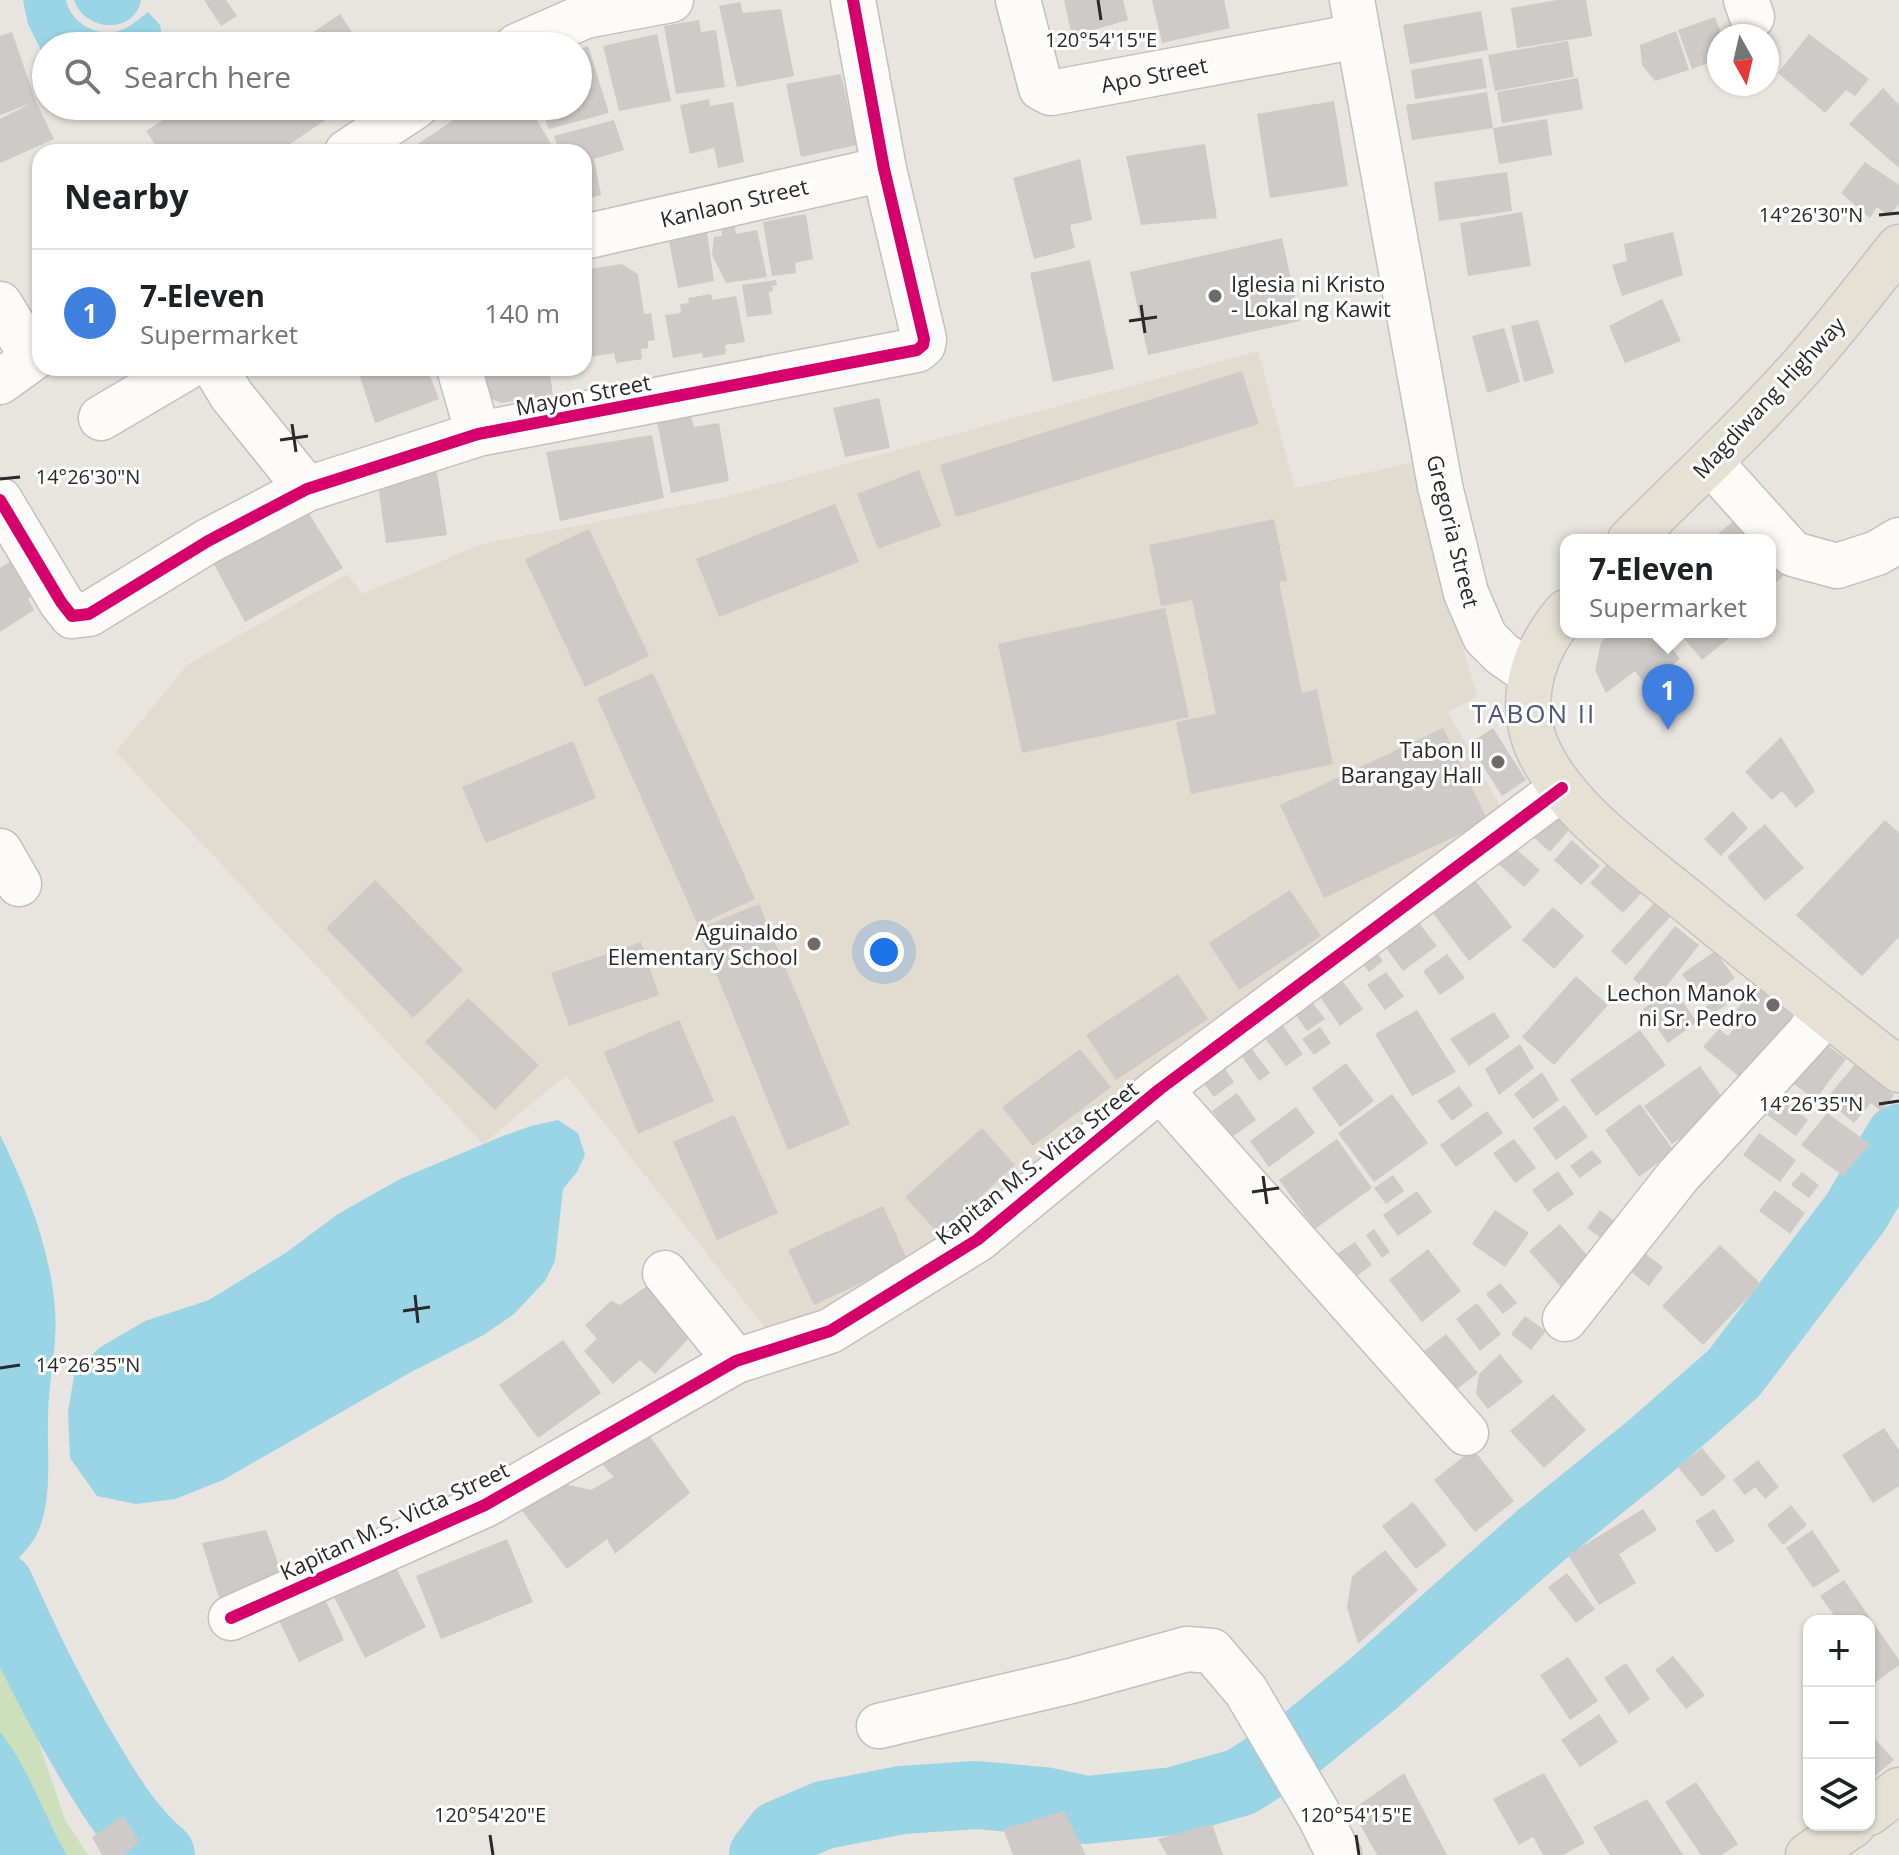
<!DOCTYPE html>
<meta charset="utf-8">
<style>
body{margin:0;font-family:"Open Sans",sans-serif;background:#f2f2f2;color:#202124}
.controls{position:absolute;right:24px;bottom:24px;display:grid;overflow:hidden;border-radius:16px;box-shadow:0 2px 6px #0004}
.controls button{width:72px;height:72px;display:grid;place-items:center;padding:0;border:0;border-bottom:2px solid #e0e0e0;background:#fff;color:#202124;font:40px sans-serif}
.compass{position:absolute;left:1707px;top:24px;width:72px;height:72px;border-radius:50%;background:#fff;box-shadow:0 2px 6px #0004;rotate:172deg}
.you{position:absolute;left:884px;top:952px;width:28px;height:28px;margin:-20px;border:6px solid #fff;border-radius:50%;background:#1a73e8;box-shadow:0 0 0 12px #1a73e833}
.badge{display:grid;place-items:center;width:52px;height:52px;border-radius:50%;background:#1a73e8;color:#fff;font-size:26px;font-weight:700}
.pin{position:absolute;translate:-50% -66px;filter:drop-shadow(0 2px 4px #0008)}
.pin::after{content:'';position:absolute;top:42px;width:28px;height:24px;background:inherit;clip-path:polygon(0 0,100% 0,50% 100%)}
.popup{position:absolute;left:1560px;top:534px;width:216px;height:104px;box-sizing:border-box;display:grid;place-content:center;border-radius:16px;background:#fff;filter:drop-shadow(0 2px 6px #0005);font-size:26px;white-space:nowrap;color:#757577}
.popup b{font-size:30px;color:#202124}
.popup::after{content:'';position:absolute;left:50%;top:100%;margin-left:-16px;border:16px solid transparent;border-top-color:#fff}
.list{margin:0;padding:0;list-style:none}
h2{display:flex;justify-content:space-between;align-items:center;height:104px;margin:0;padding:0 32px;font-size:34px}
h2 small{font-size:26px;font-weight:400;color:#757577}
.list li{display:grid;grid-template-columns:52px 1fr auto;gap:24px;align-items:center;box-sizing:border-box;height:128px;padding:0 32px;border-top:2px solid #e0e0e0}
.list b{display:block;font-size:30px;white-space:nowrap}
.list p{margin:0;font-size:26px;white-space:nowrap;color:#757577}
.list em{font-size:26px;font-style:normal;color:#757577}
.icon{flex:none;width:44px;height:44px;fill:none;stroke:currentColor;stroke-width:2;stroke-linecap:round;stroke-linejoin:round}
.map{position:relative;flex:none;width:1899px;height:1855px;overflow:hidden}
.search{position:absolute;background:#fff;box-shadow:0 2px 6px #0004;left:32px;top:32px;width:560px;height:88px;display:flex;align-items:center;gap:20px;box-sizing:border-box;padding:0 28px;border-radius:44px;color:#757577;font-size:30px}
.panel{position:absolute;background:#fff;box-shadow:0 2px 6px #0004;left:32px;top:144px;width:560px;height:232px;border-radius:24px}
.map>svg:first-child{display:block}
.education{fill:#e2dbcf}
.green{fill:#cce1bb}
.water{fill:#99d5e4}
.lines{fill:none;stroke-linecap:round;stroke-linejoin:round}
.river{stroke:#99d5e4;stroke-width:68}
.building{fill:#cdcac7}
.minor-casing{stroke:#c2c1c1;stroke-width:47}
.major-casing{stroke:#c4c3c1;stroke-width:47}
.minor{stroke:#fcfbfa;stroke-width:44}
.major{stroke:#e5e1d5;stroke-width:44}
.cycleway-casing{stroke:#fff;stroke-width:17}
.cycleway{stroke:#d6006c;stroke-width:12}
.ticks{fill:none;stroke:#2a2a2a;stroke-width:3}
.poi-dot{fill:#6c6b6a;stroke:#fff;stroke-width:3}
.labels{text-anchor:middle;dominant-baseline:central;stroke-width:6;stroke-linejoin:round;paint-order:stroke}
.street-label{font-size:22px;fill:#2a2a2a;stroke:#fff}
.poi-label{font-size:22px;fill:#2a2a2a;stroke:#fff;text-anchor:end}
.quarter-label{font-size:26px;letter-spacing:2px;fill:#4d5777;stroke:#fff}
.ticks-label{font-size:20px;text-anchor:middle;fill:#2a2a2a;stroke:#fff;stroke-width:6;stroke-linejoin:round;paint-order:stroke}
</style>
<div class="map">
<svg width="1899" height="1855" viewBox="0 0 1899 1855">
<rect width="100%" height="100%" fill="#e8e4e0"/>
<path class="education" d="M1258 351 1295 488 1411 463 1477 697 1448 712 1506 817 927 1261 778 1344 566 1075 483 1144 116 752 187 665 347 574 362 594 482 544 726 497Z"/>
<path class="green" d="M0 1627 65 1820 88 1855H67C44 1816 28 1765 0 1732Z"/>
<path class="water" d="M23 0H66C70 21 94 36 115 32 128 29 138 20 148 12L160 25 164 46H46V60L28 24Z
M74 0H141C134 36 84 31 74 0Z
M558 1120 578 1133 585 1155 577 1172 563 1189 555 1261 545 1281 514 1314 482 1336 411 1372 223 1480 175 1499 136 1504 97 1496 70 1458 68 1411 75 1371 99 1348 145 1321 209 1300 287 1252 338 1214 400 1179 503 1136 531 1126Z
M0 1135C27 1190 50 1247 55 1309 58 1345 48 1382 48 1419 47 1454 53 1501 37 1534 33 1542 25 1551 19 1558L0 1561Z
M0 1732C28 1765 44 1816 67 1855H0Z"/>
<g class="lines">
<path class="river" d="M0 1586C26 1645 54 1702 87 1757 108 1792 129 1828 161 1855
M763 1855 779 1834 824 1815 902 1800 976 1795 1044 1801 1086 1810 1174 1801 1241 1782 1297 1746 1373 1684 1540 1536 1651 1446 1734 1373 1856 1212 1899 1138"/>
</g>
<path class="building" d="M204 0H226L237 16 221 26Z
M1064 0H1123L1128 20 1072 36Z
M1152 0H1224L1230 28 1162 43Z
M1557 0H1586L1592 36 1517 48 1511 8Z
M740 2 743 13 781 9 794 76 737 87 719 6Z
M1481 11 1488 50 1410 64 1403 25Z
M340 14 361 46H310L305 38Z
M1715 17 1722 36H1719V59L1692 69 1678 30Z
M699 20 701 32 716 30 725 87 676 94 664 26Z
M1676 31 1689 70 1655 81 1642 65 1640 45Z
M12 32 36 102 54 139 0 163V119L32 103 0 115V36Z
M657 34 671 101 619 111 603 46Z
M1809 34 1869 79 1855 96 1846 90 1825 113 1778 73Z
M1568 41 1574 77 1495 91 1488 55Z
M588 46 609 113 549 129 540 106H578V50Z
M1482 58 1487 88 1415 99 1411 70Z
M841 74 857 145 801 157 786 84Z
M1578 78 1583 109 1502 123 1497 92Z
M1883 88 1899 105V168L1849 124Z
M1487 92 1493 128 1412 140 1406 105Z
M709 99 710 106 733 102 744 162 718 168 714 148 690 154 680 105Z
M1334 101 1348 186 1270 198 1257 114Z
M184 106H331L336 113 278 152H160L146 131Z
M474 106H529L551 144 537 152H406Z
M1547 119 1552 155 1499 164 1493 128Z
M614 120 624 150 594 159 601 195 584 200V152H548L558 147 554 136Z
M1205 144 1217 218 1141 225 1126 156Z
M1080 159 1092 220 1070 225 1075 248 1034 259 1013 178Z
M1865 162 1899 185V204L1889 216 1877 207 1870 218 1841 193Z
M1507 172 1512 211 1439 221 1434 182Z
M1522 212 1531 266 1468 276 1460 223Z
M806 214 813 259 795 263 796 273 772 276 763 222Z
M705 219 714 281 678 288 666 225Z
M734 221 736 234 757 230 767 277 726 283 712 255 714 237 722 236 721 224Z
M1673 232 1683 275 1622 296 1612 265 1627 261 1624 244Z
M1282 238 1300 321 1148 355 1130 272Z
M1090 260 1114 369 1053 382 1030 273Z
M622 264 638 274 644 314 651 313 655 340 648 341V348L641 349 642 359 616 363 614 353 584 358V270Z
M776 280 777 285 772 286 773 291 769 292 772 314 747 317 742 285Z
M711 294 712 300 736 296 745 342 725 345 726 354 703 358 702 353 673 358 665 315 681 313 680 304 689 303 688 298Z
M1662 299 1681 341 1625 363 1609 326Z
M1538 320 1554 373 1524 382 1511 326Z
M1504 328 1520 382 1487 393 1472 336Z
M357 368H427L439 399 375 423Z
M479 368H549L553 395 501 403 484 395Z
M1242 371 1259 424 956 517 940 465Z
M879 398 890 448 845 457 833 408Z
M689 410 694 427 719 423 729 481 671 493 656 416Z
M652 435 664 498 560 521 546 452Z
M436 467 447 535 386 543 377 477Z
M919 470 941 526 878 549 857 494Z
M301 501 343 568 245 622 214 564 273 529Z
M835 504 859 562 719 617 696 559Z
M1738 517 1759 540H1711Z
M1274 519 1287 581 1279 582 1302 693 1317 689 1333 764 1191 794 1176 722 1216 714 1192 600 1161 606 1149 545Z
M589 529 649 656 585 687 525 559Z
M1770 551 1788 571 1770 589Z
M11 561 36 592 28 599 34 610 0 632V568Z
M1165 608 1189 717 1022 753 998 644Z
M1610 632H1660L1680 659 1646 686 1635 671 1606 693 1595 670 1601 643Z
M1679 632H1737L1702 660Z
M653 673 755 899 698 925 597 698Z
M1443 728 1488 821 1324 898 1280 805Z
M1493 728 1526 780 1502 796 1469 744Z
M1781 737 1815 791 1796 808 1782 791 1772 800 1745 772Z
M573 741 596 798 486 843 462 787Z
M1550 811 1570 829 1550 852 1530 834Z
M1733 811 1748 828 1721 856 1704 839Z
M1885 820 1899 833V937L1862 976 1796 915Z
M1765 824 1804 868 1765 901 1727 857Z
M1572 840 1600 866 1581 885 1554 860Z
M1509 843 1540 870 1524 887 1494 860Z
M1611 860 1644 890 1623 913 1590 883Z
M1467 870 1512 927 1469 961 1426 904Z
M375 880 463 970 413 1018 326 928Z
M1290 890 1321 936 1239 990 1209 943Z
M1655 902 1671 916 1626 965 1611 951Z
M759 904 850 1124 788 1150 698 929Z
M1553 907 1584 936 1554 969 1522 940Z
M1411 913 1437 946 1403 971 1378 937Z
M1675 926 1699 945 1657 998 1633 979Z
M641 942 659 995 569 1026 551 973Z
M1371 944 1383 961 1369 972 1356 955Z
M1715 951 1735 978 1703 1002 1682 974Z
M1447 954 1465 978 1440 995 1423 971Z
M1386 972 1404 996 1385 1010 1367 985Z
M1178 974 1208 1019 1116 1080 1086 1035Z
M1338 975 1363 1009 1340 1026 1316 991Z
M1576 976 1608 1005 1554 1065 1522 1037Z
M1759 983 1806 1021 1752 1087 1703 1047 1719 1029 1728 1036 1742 1019 1735 1012Z
M1673 988 1697 1022 1668 1043 1643 1009Z
M1731 989 1737 997 1710 1016 1704 1008Z
M1305 993 1325 1019 1307 1031 1289 1005Z
M468 998 539 1065 495 1110 425 1042Z
M1417 1010 1456 1072 1412 1096 1375 1034Z
M1494 1012 1510 1037 1469 1066 1450 1039Z
M1278 1019 1303 1054 1286 1066 1260 1032Z
M679 1020 714 1101 638 1134 604 1052Z
M1320 1027 1331 1043 1314 1055 1302 1039Z
M1640 1030 1666 1065 1596 1116 1570 1080Z
M1820 1040 1846 1059 1815 1100 1790 1081Z
M1248 1044 1270 1073 1259 1081 1238 1051Z
M1520 1044 1534 1068 1499 1095 1485 1069Z
M1080 1049 1111 1087 1033 1146 1002 1107Z
M1857 1062 1894 1095 1881 1111 1871 1103 1854 1123 1826 1099Z
M1346 1063 1374 1101 1340 1127 1312 1088Z
M1700 1066 1727 1104 1672 1144 1644 1106Z
M1225 1069 1234 1082 1214 1097 1204 1084Z
M1542 1072 1559 1100 1533 1119 1514 1094Z
M1459 1086 1473 1105 1452 1121 1437 1101Z
M1237 1093 1256 1120 1232 1137 1212 1111Z
M1392 1094 1428 1143 1374 1182 1338 1133Z
M1776 1095 1808 1120 1796 1136 1763 1112Z
M1640 1104 1674 1151 1639 1177 1605 1130Z
M1565 1105 1588 1137 1556 1160 1533 1128Z
M1296 1107 1315 1133 1269 1167 1250 1141Z
M1487 1111 1503 1133 1456 1167 1440 1145Z
M1827 1113 1870 1144 1843 1176 1801 1145Z
M734 1115 778 1213 717 1240 673 1142Z
M982 1128 1015 1165 939 1234 905 1197Z
M1759 1133 1796 1160 1780 1182 1743 1155Z
M1337 1139 1372 1188 1315 1229 1279 1180Z
M1514 1139 1536 1168 1515 1183 1493 1153Z
M1592 1150 1602 1162 1580 1178 1570 1166Z
M1558 1171 1574 1194 1548 1212 1532 1190Z
M1802 1172 1819 1185 1809 1198 1791 1185Z
M1393 1175 1404 1191 1386 1204 1374 1188Z
M1775 1190 1805 1213 1790 1234 1759 1211Z
M1417 1191 1432 1212 1398 1236 1383 1215Z
M883 1206 908 1261 814 1305 788 1250Z
M1495 1210 1529 1233 1505 1267 1472 1244Z
M1600 1210 1625 1229 1612 1246 1587 1228Z
M1560 1224 1592 1261 1561 1287 1529 1251Z
M1374 1229 1390 1252 1382 1258 1366 1235Z
M1355 1242 1372 1265 1351 1280 1334 1256Z
M1720 1245 1761 1284 1703 1345 1662 1306Z
M1635 1246 1663 1267 1649 1286 1621 1264Z
M1428 1249 1461 1291 1422 1322 1389 1280Z
M654 1281 689 1338 655 1374 640 1360 613 1384 584 1351 597 1339 585 1325 611 1301 620 1305Z
M1500 1283 1517 1303 1503 1314 1486 1294Z
M1477 1303 1501 1334 1480 1351 1456 1319Z
M1525 1316 1546 1331 1531 1350 1511 1334Z
M1446 1334 1478 1373 1453 1392 1422 1353Z
M563 1340 601 1393 538 1438 499 1385Z
M1500 1354 1523 1382 1488 1409 1476 1394 1479 1374Z
M1553 1394 1586 1430 1544 1468 1510 1431Z
M644 1428 690 1493 615 1554 607 1539 567 1569 520 1508 560 1483 591 1490 614 1477 601 1463Z
M1884 1428 1899 1450V1486L1873 1503 1842 1455Z
M1702 1448 1726 1477 1702 1497 1678 1467Z
M1473 1449 1514 1501 1475 1532 1434 1480Z
M1758 1460 1779 1487 1765 1499 1755 1487 1745 1495 1733 1480Z
M1413 1502 1447 1545 1416 1569 1382 1526Z
M1791 1505 1807 1525 1783 1545 1767 1525Z
M1643 1509 1657 1530 1619 1554 1636 1583 1599 1605 1568 1555Z
M1714 1509 1735 1541 1716 1553 1695 1521Z
M266 1530 284 1579 219 1598 202 1543Z
M1812 1530 1840 1571 1813 1588 1786 1548Z
M507 1539 533 1602 441 1639 416 1576Z
M1385 1550 1418 1590 1358 1644 1347 1607 1352 1576Z
M389 1554 426 1627 365 1658 328 1585Z
M1567 1573 1595 1609 1576 1623 1548 1587Z
M1844 1580 1899 1660V1665L1869 1687V1621H1838L1820 1596Z
M318 1584 344 1640 299 1662 272 1606Z
M1673 1656 1705 1695 1686 1709 1655 1670Z
M1568 1657 1598 1701 1570 1720 1540 1675Z
M1626 1663 1650 1699 1629 1714 1604 1678Z
M1599 1714 1618 1742 1580 1767 1561 1740Z
M1869 1732 1894 1760 1869 1781Z
M1404 1773 1447 1855H1377L1352 1810Z
M1544 1773 1585 1843 1563 1855H1543L1533 1837 1519 1845 1493 1799Z
M1696 1782 1738 1844 1722 1855H1701L1665 1802Z
M1647 1799 1683 1855H1610L1593 1827Z
M1064 1811 1086 1855H1013L1003 1829Z
M123 1816 139 1841 125 1855H102L92 1837Z
M1212 1824 1223 1855H1167L1158 1839Z"/>
<g class="lines">
<defs>
<path id="minor" d="M1018 0 1041 88 1051 93 1358 36
M1352 0 1440 486 1466 593 1485 637 1502 654 1531 674
M1746 0 1752 17
M517 46 585 16 671 0
M347 152 416 106
M584 237 884 169
M0 304 33 358
M215 368 232 396 307 489
M459 368 478 434
M0 382 40 353
M101 418 186 368
M1711 463 1793 554 1837 566 1877 553 1899 540
M0 500 61 602 72 616 89 614 208 541 307 489 478 434 917 350 923 345 924 339 884 169 853 0
M0 851 19 884
M1160 1089 1466 1433
M665 1273 736 1361
M1565 1319 1678 1176 1810 1032 1821 1011
M231 1618 485 1505 736 1361 830 1331 977 1240 1160 1089 1562 788
M879 1726 1071 1681 1187 1649 1212 1651 1246 1691 1319 1815 1339 1855"/>
<path id="major" d="M1630 540C1688 482 1748 427 1802 366 1836 328 1867 287 1899 247
M1566 612C1535 648 1518 695 1535 742 1560 807 1637 859 1690 903 1759 960 1829 1015 1899 1070
M1869 1813 1899 1790
M1808 1855 1853 1825"/>
</defs>
<use href="#minor" class="minor-casing"/>
<use href="#major" class="major-casing"/>
<use href="#minor" class="minor"/>
<use href="#major" class="major"/>
<defs>
<path id="cycleway" d="M0 500 61 602 72 616 89 614 208 541 307 489 478 434 917 350 923 345 924 339 884 169 853 0
M231 1618 485 1505 736 1361 830 1331 977 1240 1160 1089 1562 788"/>
</defs>
<use href="#cycleway" class="cycleway-casing"/>
<use href="#cycleway" class="cycleway"/>
</g>
<path class="ticks" d="M1098 0 1101 20M1879 215 1899 213M1141 305 1145 333M1129 321 1157 317M292 424 296 452M280 440 308 436M0 479 20 477M1879 1104 1899 1101M1263 1176 1267 1204M1252 1192 1279 1188M415 1295 418 1323M403 1311 430 1307M0 1368 20 1365M490 1835 493 1855M1356 1835 1359 1855"/>
<g class="poi-dot">
<circle cx="1215" cy="296" r="8"/>
<circle cx="1498" cy="762" r="8"/>
<circle cx="814" cy="944" r="8"/>
<circle cx="1773" cy="1005" r="8"/>
</g>
<g class="labels">
<g class="street-label">
<text transform="translate(1154 74) rotate(-11)">Apo Street</text>
<text transform="translate(734 202) rotate(-13)">Kanlaon Street</text>
<text transform="translate(583 394) rotate(-11)">Mayon Street</text>
<text transform="translate(1768 397) rotate(-47)">Magdiwang Highway</text>
<text transform="translate(1454 531) rotate(76)">Gregoria Street</text>
<text transform="translate(1036 1162) rotate(-38)">Kapitan M.S. Victa Street</text>
<text transform="translate(394 1520) rotate(-25)">Kapitan M.S. Victa Street</text>
</g>
<g class="poi-label">
<text x="1231" y="283" text-anchor="start">Iglesia ni Kristo<tspan x="1231" dy="25">- Lokal ng Kawit</tspan></text>
<text x="1482" y="749">Tabon II<tspan x="1482" dy="25">Barangay Hall</tspan></text>
<text x="798" y="931">Aguinaldo<tspan x="798" dy="25">Elementary School</tspan></text>
<text x="1757" y="992">Lechon Manok<tspan x="1757" dy="25">ni Sr. Pedro</tspan></text>
</g>
<g class="quarter-label">
<text x="1534" y="713">TABON II</text>
</g>
</g>
<g class="ticks-label">
<text x="1101" y="47">120°54'15"E</text>
<text x="1811" y="222">14°26'30"N</text>
<text x="88" y="484">14°26'30"N</text>
<text x="1811" y="1111">14°26'35"N</text>
<text x="88" y="1372">14°26'35"N</text>
<text x="490" y="1822">120°54'20"E</text>
<text x="1356" y="1822">120°54'15"E</text>
</g>
</svg>
<div class="controls">
<button>+</button>
<button>−</button>
<button><svg class="icon" aria-label="layers" viewBox="0 0 24 24"><path d="M12 4l9 5-9 5-9-5zM3 14l9 5 9-5"/></svg></button>
</div>
<svg class="compass" viewBox="-18 -18 36 36"><path d="M0-13l5 13h-10z" fill="#e53935"/><path d="M0 13l5-13h-10z" fill="#757577"/></svg>
<div class="you"></div>
<div class="pin badge" style="left:1668px;top:730px;background:#3f7fe0">1</div>
<div class="popup"><b>7-Eleven</b>Supermarket</div>
<div class="search"><svg class="icon" aria-label="search" viewBox="0 0 24 24"><circle cx="10" cy="10" r="6"/><path d="M15 15l6 6"/></svg>Search here</div>
<section class="panel">
<h2>Nearby<small></small></h2>
<ul class="list">
<li><span class="badge" style="background:#3f7fe0">1</span><div><b>7-Eleven</b><p>Supermarket</p></div><em>140 m</em></li>
</ul>
</section>
</div>
